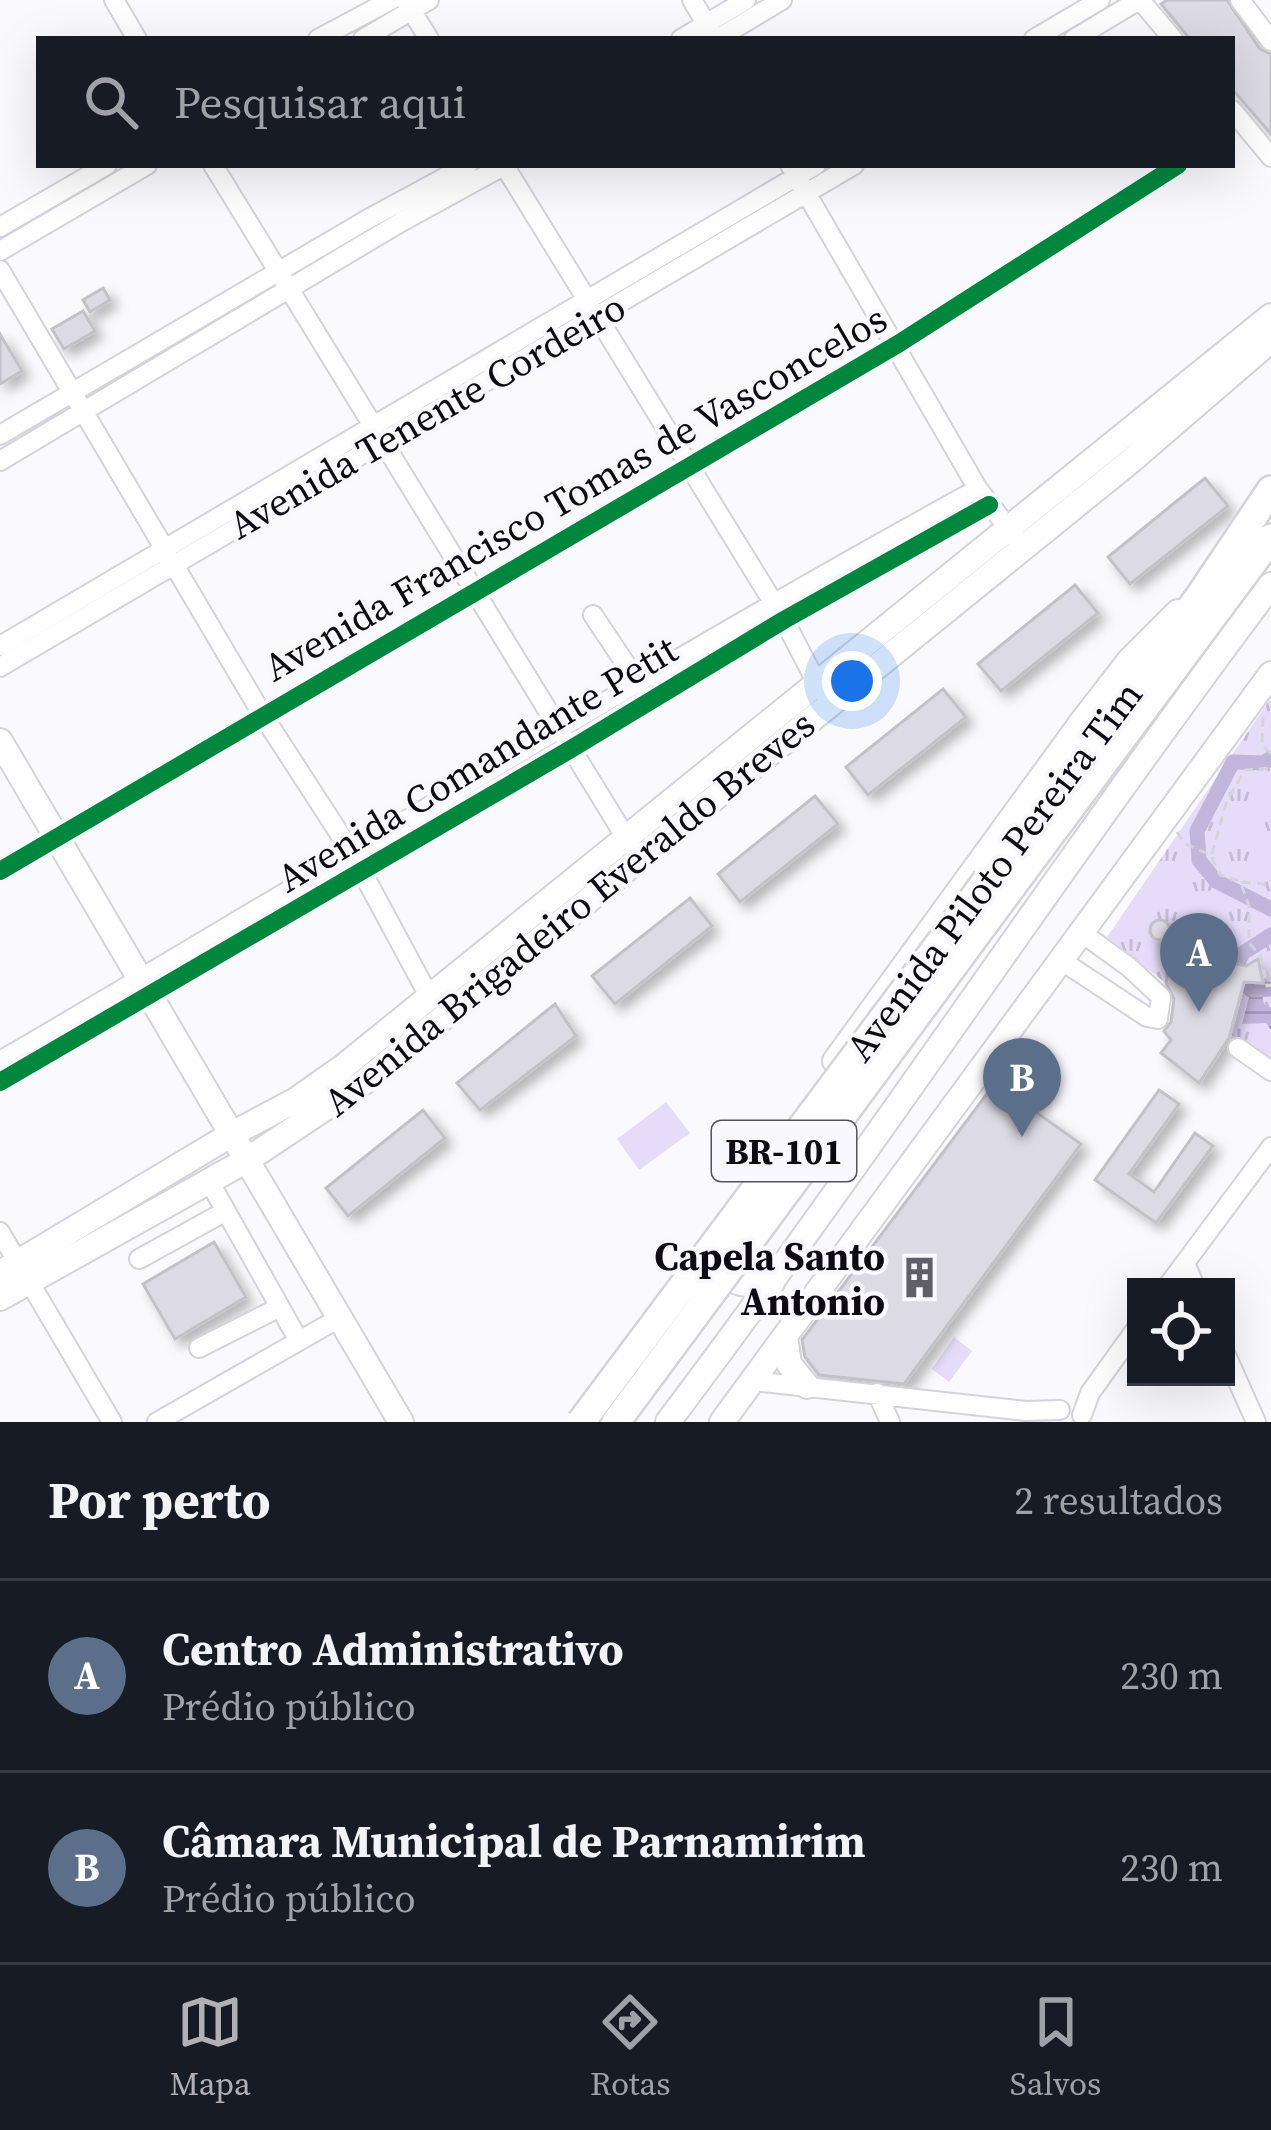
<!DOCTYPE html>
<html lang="pt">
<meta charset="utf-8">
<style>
body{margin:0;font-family:"Source Serif 4",serif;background:#242831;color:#f1f3f6}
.controls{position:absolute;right:36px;bottom:36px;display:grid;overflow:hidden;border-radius:0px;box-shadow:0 12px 48px #0002}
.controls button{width:108px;height:108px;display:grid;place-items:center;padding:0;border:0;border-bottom:3px solid #363941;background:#171b24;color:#f1f3f6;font:60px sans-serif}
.you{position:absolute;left:852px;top:681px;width:42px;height:42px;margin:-30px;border:9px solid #fff;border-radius:50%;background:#1a73e8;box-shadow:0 0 0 18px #1a73e833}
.badge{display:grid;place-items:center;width:78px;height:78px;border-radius:50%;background:#b0b0b5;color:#fff;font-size:39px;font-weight:700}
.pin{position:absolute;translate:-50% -99px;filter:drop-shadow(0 3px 6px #0008)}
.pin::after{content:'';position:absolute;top:63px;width:42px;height:36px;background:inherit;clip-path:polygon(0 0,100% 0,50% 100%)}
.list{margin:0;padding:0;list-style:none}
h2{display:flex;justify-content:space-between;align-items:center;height:156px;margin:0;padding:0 48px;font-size:51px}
h2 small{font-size:39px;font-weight:400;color:#9ea1a6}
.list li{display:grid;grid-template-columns:78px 1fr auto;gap:36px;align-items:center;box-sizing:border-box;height:192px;padding:0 48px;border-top:3px solid #363941}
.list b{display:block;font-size:45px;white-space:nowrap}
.list p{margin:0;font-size:39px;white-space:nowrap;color:#9ea1a6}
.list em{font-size:39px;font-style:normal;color:#9ea1a6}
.icon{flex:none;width:66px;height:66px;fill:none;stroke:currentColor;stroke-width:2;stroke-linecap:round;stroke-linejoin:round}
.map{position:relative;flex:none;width:1271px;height:1422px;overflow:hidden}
.search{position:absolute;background:#171b24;box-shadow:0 12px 48px #0002;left:36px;right:36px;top:36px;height:132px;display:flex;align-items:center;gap:30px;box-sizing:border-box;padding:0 42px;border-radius:0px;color:#9ea1a6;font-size:45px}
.sheet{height:540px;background:#171b24}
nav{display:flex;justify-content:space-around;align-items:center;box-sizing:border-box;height:168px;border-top:3px solid #363941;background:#171b24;font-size:33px;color:#9ea1a6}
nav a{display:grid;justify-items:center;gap:6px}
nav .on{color:#b0b0b5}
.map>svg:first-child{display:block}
.park{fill:url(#park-tufts)}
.garden{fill:#e6dcfa}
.water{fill:url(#water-rules)}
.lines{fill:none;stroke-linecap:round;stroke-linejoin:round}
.canal{stroke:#c2b5db;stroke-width:15}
.building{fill:#dcdae2;stroke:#c3c1c8;stroke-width:3;filter:url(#shadow)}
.minor-casing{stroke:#d5d3da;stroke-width:22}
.major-casing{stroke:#d5d3da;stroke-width:28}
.highway-casing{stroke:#d5d3da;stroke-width:32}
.path{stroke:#d5d4d6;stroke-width:3;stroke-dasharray:9 6;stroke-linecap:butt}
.minor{stroke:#fefeff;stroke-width:18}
.major{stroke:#fefeff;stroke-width:24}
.highway{stroke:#fefeff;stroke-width:27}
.highway-bridge-casing{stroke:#d5d3da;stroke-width:32;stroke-linecap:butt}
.highway-bridge{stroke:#fefeff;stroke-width:27}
.cycleway-casing{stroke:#f9f8fe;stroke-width:26}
.cycleway{stroke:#00873e;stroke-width:18}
.labels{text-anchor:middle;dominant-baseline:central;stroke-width:9;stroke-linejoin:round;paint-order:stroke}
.shield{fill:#f9f8fe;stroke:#54515a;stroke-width:3}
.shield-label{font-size:36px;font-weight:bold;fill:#0d0a14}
.street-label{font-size:39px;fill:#0d0a14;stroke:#f9f8fe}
.poi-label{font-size:39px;font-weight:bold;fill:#0d0a14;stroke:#f9f8fe;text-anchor:end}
</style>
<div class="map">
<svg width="1271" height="1422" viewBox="0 0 1271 1422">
<defs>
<pattern id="park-tufts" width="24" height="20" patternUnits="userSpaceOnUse" patternTransform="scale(3)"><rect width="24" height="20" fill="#e6dcfa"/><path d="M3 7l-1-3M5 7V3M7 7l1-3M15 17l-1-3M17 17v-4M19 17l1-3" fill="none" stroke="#c4bbd5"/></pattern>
<pattern id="water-rules" width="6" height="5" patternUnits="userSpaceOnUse" patternTransform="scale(3)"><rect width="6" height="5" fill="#c2b5db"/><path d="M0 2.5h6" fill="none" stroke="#a69abb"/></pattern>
<filter id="shadow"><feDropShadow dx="7" dy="7" stdDeviation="6" flood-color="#0004"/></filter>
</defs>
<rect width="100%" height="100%" fill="#faf9fd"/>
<path class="park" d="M1271 698V1066L1107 937Z"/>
<path class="garden" d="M666 1102 690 1133 639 1170 617 1139Z
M954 1337 972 1351 949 1382 932 1369Z"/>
<path class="water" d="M1251 990H1261L1264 1004 1271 1008V1030L1266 1023 1242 1024Z"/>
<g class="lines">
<path class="canal" d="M1271 758 1263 763 1233 762 1197 831 1199 860 1216 881 1271 909
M1271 935 1243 953 1238 962 1244 984 1251 990 1271 989"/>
</g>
<path class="building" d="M1167 0H1227L1260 49 1271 54V134L1232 89V39H1190L1161 4Z
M103 288 110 300 90 312 83 300Z
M83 311 95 331 64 349 52 329Z
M0 334 22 371 0 384Z
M1205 478 1228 506 1130 584 1108 557Z
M1075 585 1098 613 1001 691 978 664Z
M943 689 966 717 868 795 846 767Z
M815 796 838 824 740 902 718 874Z
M690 898 712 926 615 1004 592 976Z
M1150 930a10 10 0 1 1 20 0a10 10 0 1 1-20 0Z
M1184 953 1246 966 1258 959 1263 983 1244 982 1229 1038 1199 1083 1161 1053 1171 1040 1164 1031 1171 1022 1174 999 1166 983 1171 957Z
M555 1004 576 1036 480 1110 457 1083Z
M995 1083 1081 1144 904 1384 819 1375 805 1357 802 1340Z
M1159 1090 1179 1104 1129 1174 1154 1192 1195 1133 1213 1146 1156 1223 1095 1180Z
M423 1110 445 1138 348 1216 326 1188Z
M214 1242 246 1297 175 1339 143 1284Z"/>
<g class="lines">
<defs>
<path id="minor" d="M114 0 137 39
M405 0 429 39
M692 0 713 35
M1140 0 1173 39
M1240 0 1271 41
M318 39 391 0
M363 39 429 0
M681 39 746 0
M717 39 782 0
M1034 39 1100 0
M1074 39 1139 0
M1232 110 1271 157
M213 165 631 846
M504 165 784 620 821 691
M790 165 978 489 1016 538
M0 227 107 165
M0 251 147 165
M0 270 262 714 352 853 430 998
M0 435 368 219 468 165
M0 461 401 222 505 165
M593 615 639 684
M0 646 816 165
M0 667 854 165
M0 871 898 344 1178 165
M1062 961 1147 1017 1158 1019 1161 997 1129 967 1082 933
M1238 1048 1271 1071
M0 1061C327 871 647 670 978 489
M0 1082 571 749 784 620 989 505
M209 1181 299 1341
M0 1232 112 1422
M139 1259 226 1211
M1185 1263 1195 1287
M1167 1287 1271 1147
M199 1348 280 1307
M1226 1355 1256 1422
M753 1381 1026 1411 1060 1410
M877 1393 890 1422
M1082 1415 1090 1393 1136 1329
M157 1422 341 1317"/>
<path id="major" d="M0 741 401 1422
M835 1061 1084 719 1129 661 1178 612
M713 1261C725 1284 748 1287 772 1283
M0 1273 232 1134 296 1100 343 1067 1271 316
M0 1298 247 1160 364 1082 1133 459 1271 340
M785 1336 789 1364 807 1386
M668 1422C875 1147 1064 860 1271 585
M722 1422 1271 674"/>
<path id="highway" d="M987 880 1199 597 1271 490
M1007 893 1271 538"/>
</defs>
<use href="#minor" class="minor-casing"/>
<use href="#major" class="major-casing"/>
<use href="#highway" class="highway-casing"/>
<path class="path" d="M1263 718 1262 745 1271 754
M1177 832 1185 844 1211 855 1220 875 1240 881 1249 906V943L1261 956 1267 986 1271 985
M1212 854 1227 800 1245 770 1271 768
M1242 882 1271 885"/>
<use href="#minor" class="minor"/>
<use href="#major" class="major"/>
<use href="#highway" class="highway"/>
<defs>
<path id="highway-bridge" d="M581 1422 987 880
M616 1422 1007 893"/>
</defs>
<use href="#highway-bridge" class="highway-bridge-casing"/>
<use href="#highway-bridge" class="highway-bridge"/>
<defs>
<path id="cycleway" d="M0 871 898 344 1178 165
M0 1082 571 749 784 620 989 505"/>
</defs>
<use href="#cycleway" class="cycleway-casing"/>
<use href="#cycleway" class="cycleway"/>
</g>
<defs>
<symbol id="building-bare" viewBox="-9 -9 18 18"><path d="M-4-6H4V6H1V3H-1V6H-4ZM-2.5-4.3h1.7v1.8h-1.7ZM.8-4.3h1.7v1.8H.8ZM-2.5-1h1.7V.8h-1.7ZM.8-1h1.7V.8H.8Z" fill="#605e66" stroke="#f9f8fe" stroke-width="2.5" paint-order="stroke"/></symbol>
</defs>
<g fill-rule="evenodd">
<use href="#building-bare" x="890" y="1248" width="59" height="59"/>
</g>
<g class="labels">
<rect class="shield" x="712" y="1121" width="144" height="60" rx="9"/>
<g class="shield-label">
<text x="784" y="1151">BR-101</text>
</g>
<g class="street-label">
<text transform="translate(427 416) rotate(-30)">Avenida Tenente Cordeiro</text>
<text transform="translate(575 493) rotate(-30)">Avenida Francisco Tomas de Vasconcelos</text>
<text transform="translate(477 764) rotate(-31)">Avenida Comandante Petit</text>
<text transform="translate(994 871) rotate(-53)">Avenida Piloto Pereira Tim</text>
<text transform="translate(569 913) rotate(-39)">Avenida Brigadeiro Everaldo Breves</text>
</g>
<g class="poi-label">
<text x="885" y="1256">Capela Santo<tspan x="885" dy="45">Antonio</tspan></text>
</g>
</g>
</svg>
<div class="controls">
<button><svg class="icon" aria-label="locate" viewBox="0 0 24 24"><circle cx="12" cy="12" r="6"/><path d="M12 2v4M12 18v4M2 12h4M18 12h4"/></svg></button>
</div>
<div class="you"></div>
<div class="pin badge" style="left:1199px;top:1012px;background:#5c6f8a">A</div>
<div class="pin badge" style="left:1022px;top:1137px;background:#5c6f8a">B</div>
<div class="search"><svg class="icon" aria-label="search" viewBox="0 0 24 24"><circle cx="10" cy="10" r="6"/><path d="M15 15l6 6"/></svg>Pesquisar aqui</div>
</div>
<section class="sheet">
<h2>Por perto<small>2 resultados</small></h2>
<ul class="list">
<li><span class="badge" style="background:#5c6f8a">A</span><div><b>Centro Administrativo</b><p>Prédio público</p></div><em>230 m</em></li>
<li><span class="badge" style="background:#5c6f8a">B</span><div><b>Câmara Municipal de Parnamirim</b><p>Prédio público</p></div><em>230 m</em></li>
</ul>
</section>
<nav>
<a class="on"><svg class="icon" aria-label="map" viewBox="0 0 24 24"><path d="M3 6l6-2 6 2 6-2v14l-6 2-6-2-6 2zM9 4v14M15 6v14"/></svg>Mapa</a>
<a><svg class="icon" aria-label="directions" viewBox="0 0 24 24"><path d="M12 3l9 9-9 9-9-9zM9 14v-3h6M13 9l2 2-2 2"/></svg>Rotas</a>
<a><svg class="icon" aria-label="saved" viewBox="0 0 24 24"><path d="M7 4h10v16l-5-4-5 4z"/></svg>Salvos</a>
</nav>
